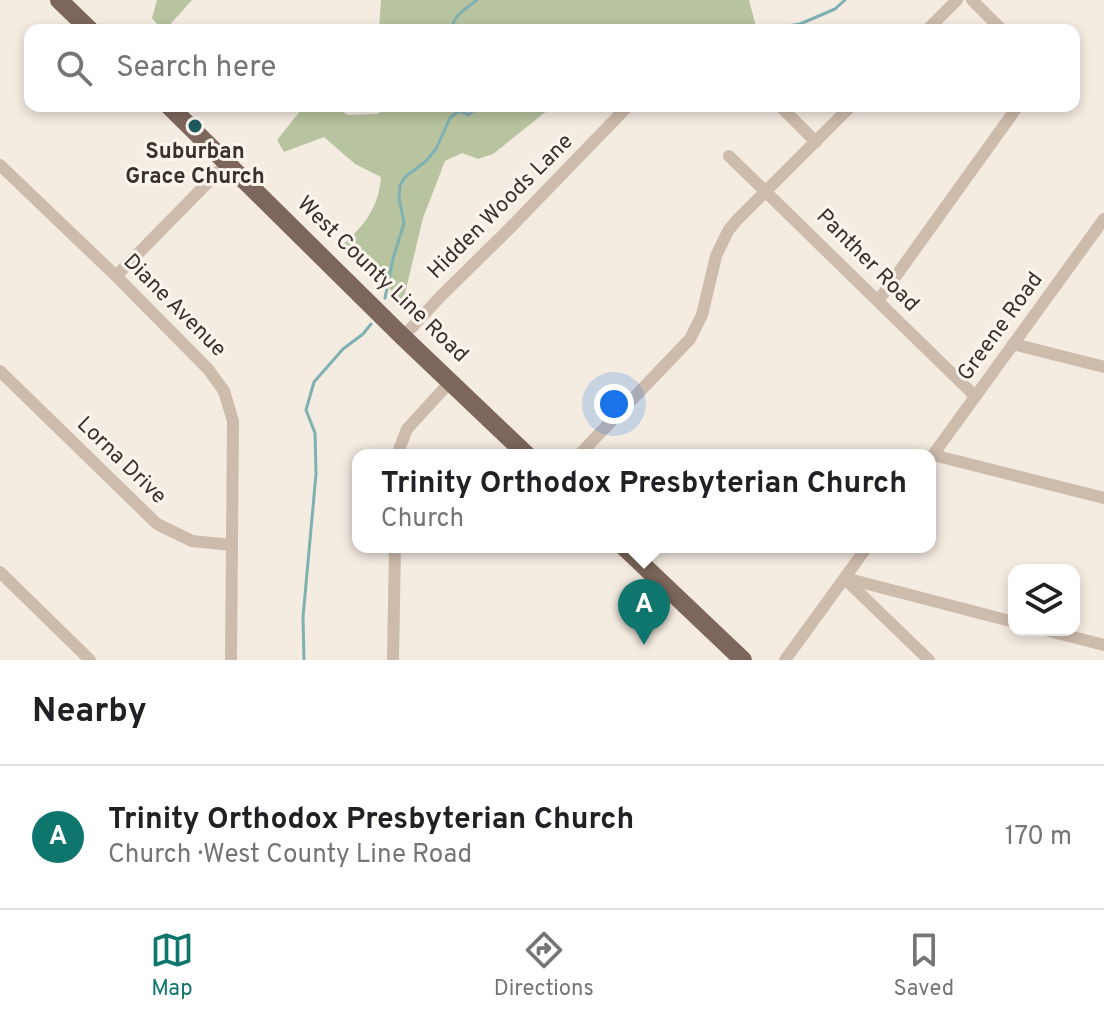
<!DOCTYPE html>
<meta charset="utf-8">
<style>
body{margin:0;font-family:Overpass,sans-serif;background:#f6f6f6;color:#202124}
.controls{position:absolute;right:24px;bottom:24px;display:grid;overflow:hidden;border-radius:16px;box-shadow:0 4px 12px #0003}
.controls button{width:72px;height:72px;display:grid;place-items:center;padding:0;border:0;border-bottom:2px solid #e0e0e0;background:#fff;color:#202124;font:40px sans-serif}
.you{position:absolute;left:614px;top:404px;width:28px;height:28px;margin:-20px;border:6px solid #fff;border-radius:50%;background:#1a73e8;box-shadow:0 0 0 12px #1a73e833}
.badge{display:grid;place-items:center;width:52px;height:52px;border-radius:50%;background:#0f766e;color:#fff;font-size:26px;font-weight:700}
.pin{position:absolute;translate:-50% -66px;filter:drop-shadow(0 2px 4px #0008)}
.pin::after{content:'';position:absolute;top:42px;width:28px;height:24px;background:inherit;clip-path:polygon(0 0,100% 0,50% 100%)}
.popup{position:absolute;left:352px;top:449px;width:584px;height:104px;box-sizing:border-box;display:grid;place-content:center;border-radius:16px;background:#fff;filter:drop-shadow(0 2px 6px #0005);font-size:26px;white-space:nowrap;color:#757577}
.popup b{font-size:30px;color:#202124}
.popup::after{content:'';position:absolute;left:50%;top:100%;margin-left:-16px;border:16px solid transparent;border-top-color:#fff}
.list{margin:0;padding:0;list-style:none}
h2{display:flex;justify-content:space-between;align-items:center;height:104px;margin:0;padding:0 32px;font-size:34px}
h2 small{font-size:26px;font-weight:400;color:#757577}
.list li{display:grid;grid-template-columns:52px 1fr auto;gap:24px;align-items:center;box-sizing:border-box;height:144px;padding:0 32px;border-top:2px solid #e0e0e0}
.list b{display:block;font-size:30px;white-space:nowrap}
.list p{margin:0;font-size:26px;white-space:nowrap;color:#757577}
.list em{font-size:26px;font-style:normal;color:#757577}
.icon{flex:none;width:44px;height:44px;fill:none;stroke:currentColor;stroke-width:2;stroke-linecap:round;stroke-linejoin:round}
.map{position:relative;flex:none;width:1104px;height:660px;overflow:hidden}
.search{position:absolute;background:#fff;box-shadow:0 4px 12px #0003;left:24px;right:24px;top:24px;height:88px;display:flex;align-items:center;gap:20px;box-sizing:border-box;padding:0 28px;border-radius:16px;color:#757577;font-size:30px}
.sheet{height:248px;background:#fff}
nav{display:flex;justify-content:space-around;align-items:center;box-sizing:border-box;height:112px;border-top:2px solid #e0e0e0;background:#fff;font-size:22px;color:#757577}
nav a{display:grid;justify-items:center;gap:4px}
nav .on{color:#0f766e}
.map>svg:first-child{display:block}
.green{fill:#b8c4a0}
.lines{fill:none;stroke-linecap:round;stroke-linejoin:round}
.stream{stroke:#7fb0b2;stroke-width:3}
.minor{stroke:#cdbbac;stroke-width:12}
.primary{stroke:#7d675c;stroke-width:18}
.poi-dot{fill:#1f5a5e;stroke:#fbf5ee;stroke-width:3}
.labels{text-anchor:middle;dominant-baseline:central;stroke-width:6;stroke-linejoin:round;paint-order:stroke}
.poi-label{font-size:22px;font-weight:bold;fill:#3b302b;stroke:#fbf5ee}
.street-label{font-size:22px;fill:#3b302b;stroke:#fbf5ee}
</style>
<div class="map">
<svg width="1104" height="660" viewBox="0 0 1104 660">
<rect width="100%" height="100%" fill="#f4ebe1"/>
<path class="green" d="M157 0H192L165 30H162L152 18Z
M381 0H749L757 30H379Z
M304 106H336L347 115 377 114 392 106H553L493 154 478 159 462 153 445 161 423 218 403 302 344 244C365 224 379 207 381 177L355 164 324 137 284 152 277 140Z"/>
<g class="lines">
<path class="stream" d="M451 30C454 15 465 9 477 0
M764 30 800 24 835 9 845 0
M460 111 468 115 473 111V106
M385 298 393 259 404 223 399 198 400 185 405 177 426 161 436 149 450 118 459 111V106
M304 660 303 617 316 474 315 433 306 410 314 382 343 349 363 334 371 324"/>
<path class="minor" d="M972 0 1002 30
M927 30 957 0
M780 106 816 142
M729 156 975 396
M0 165 116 276 208 369 224 391 233 421 231 660
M116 276 228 162
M878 301 1018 106
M403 337 441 296 509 229 628 106
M1013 344 1104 367
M0 371 157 524 192 541 232 545
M397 455 407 429 451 381
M579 455 690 339 702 315 716 256 728 231 737 220 851 106
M933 455 1104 498
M930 459 1104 219
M0 572 90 660
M845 578 1014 622
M845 579 929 660
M1045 630 1104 645
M393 660 395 547
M785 660 867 547"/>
<path class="primary" d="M59 0 90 30
M169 106 403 337 527 455
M624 547 743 660"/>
</g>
<circle class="poi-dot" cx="195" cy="126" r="8"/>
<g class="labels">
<g class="poi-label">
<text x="195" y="152">Suburban<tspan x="195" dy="25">Grace Church</tspan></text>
</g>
<g class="street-label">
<text transform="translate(501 207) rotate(-45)">Hidden Woods Lane</text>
<text transform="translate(867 261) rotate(45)">Panther Road</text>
<text transform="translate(382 280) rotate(44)">West County Line Road</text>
<text transform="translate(174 306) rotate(45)">Diane Avenue</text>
<text transform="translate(1001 327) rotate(-54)">Greene Road</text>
<text transform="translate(121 461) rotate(44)">Lorna Drive</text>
</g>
</g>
</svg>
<div class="controls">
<button><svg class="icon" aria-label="layers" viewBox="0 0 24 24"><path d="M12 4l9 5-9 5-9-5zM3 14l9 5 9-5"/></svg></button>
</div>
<div class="you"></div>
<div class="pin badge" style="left:644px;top:645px">A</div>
<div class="popup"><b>Trinity Orthodox Presbyterian Church</b>Church</div>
<div class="search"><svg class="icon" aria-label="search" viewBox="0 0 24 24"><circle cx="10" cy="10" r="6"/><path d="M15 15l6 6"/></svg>Search here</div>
</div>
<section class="sheet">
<h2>Nearby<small></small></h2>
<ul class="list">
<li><span class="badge">A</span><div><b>Trinity Orthodox Presbyterian Church</b><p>Church · West County Line Road</p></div><em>170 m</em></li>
</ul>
</section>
<nav>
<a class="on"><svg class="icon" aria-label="map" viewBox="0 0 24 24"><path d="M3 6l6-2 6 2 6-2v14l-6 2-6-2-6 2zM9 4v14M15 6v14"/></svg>Map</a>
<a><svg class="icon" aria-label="directions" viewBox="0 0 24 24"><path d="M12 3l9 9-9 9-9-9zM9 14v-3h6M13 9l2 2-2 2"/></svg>Directions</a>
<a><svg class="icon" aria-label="saved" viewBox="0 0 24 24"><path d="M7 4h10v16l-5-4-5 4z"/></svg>Saved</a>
</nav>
